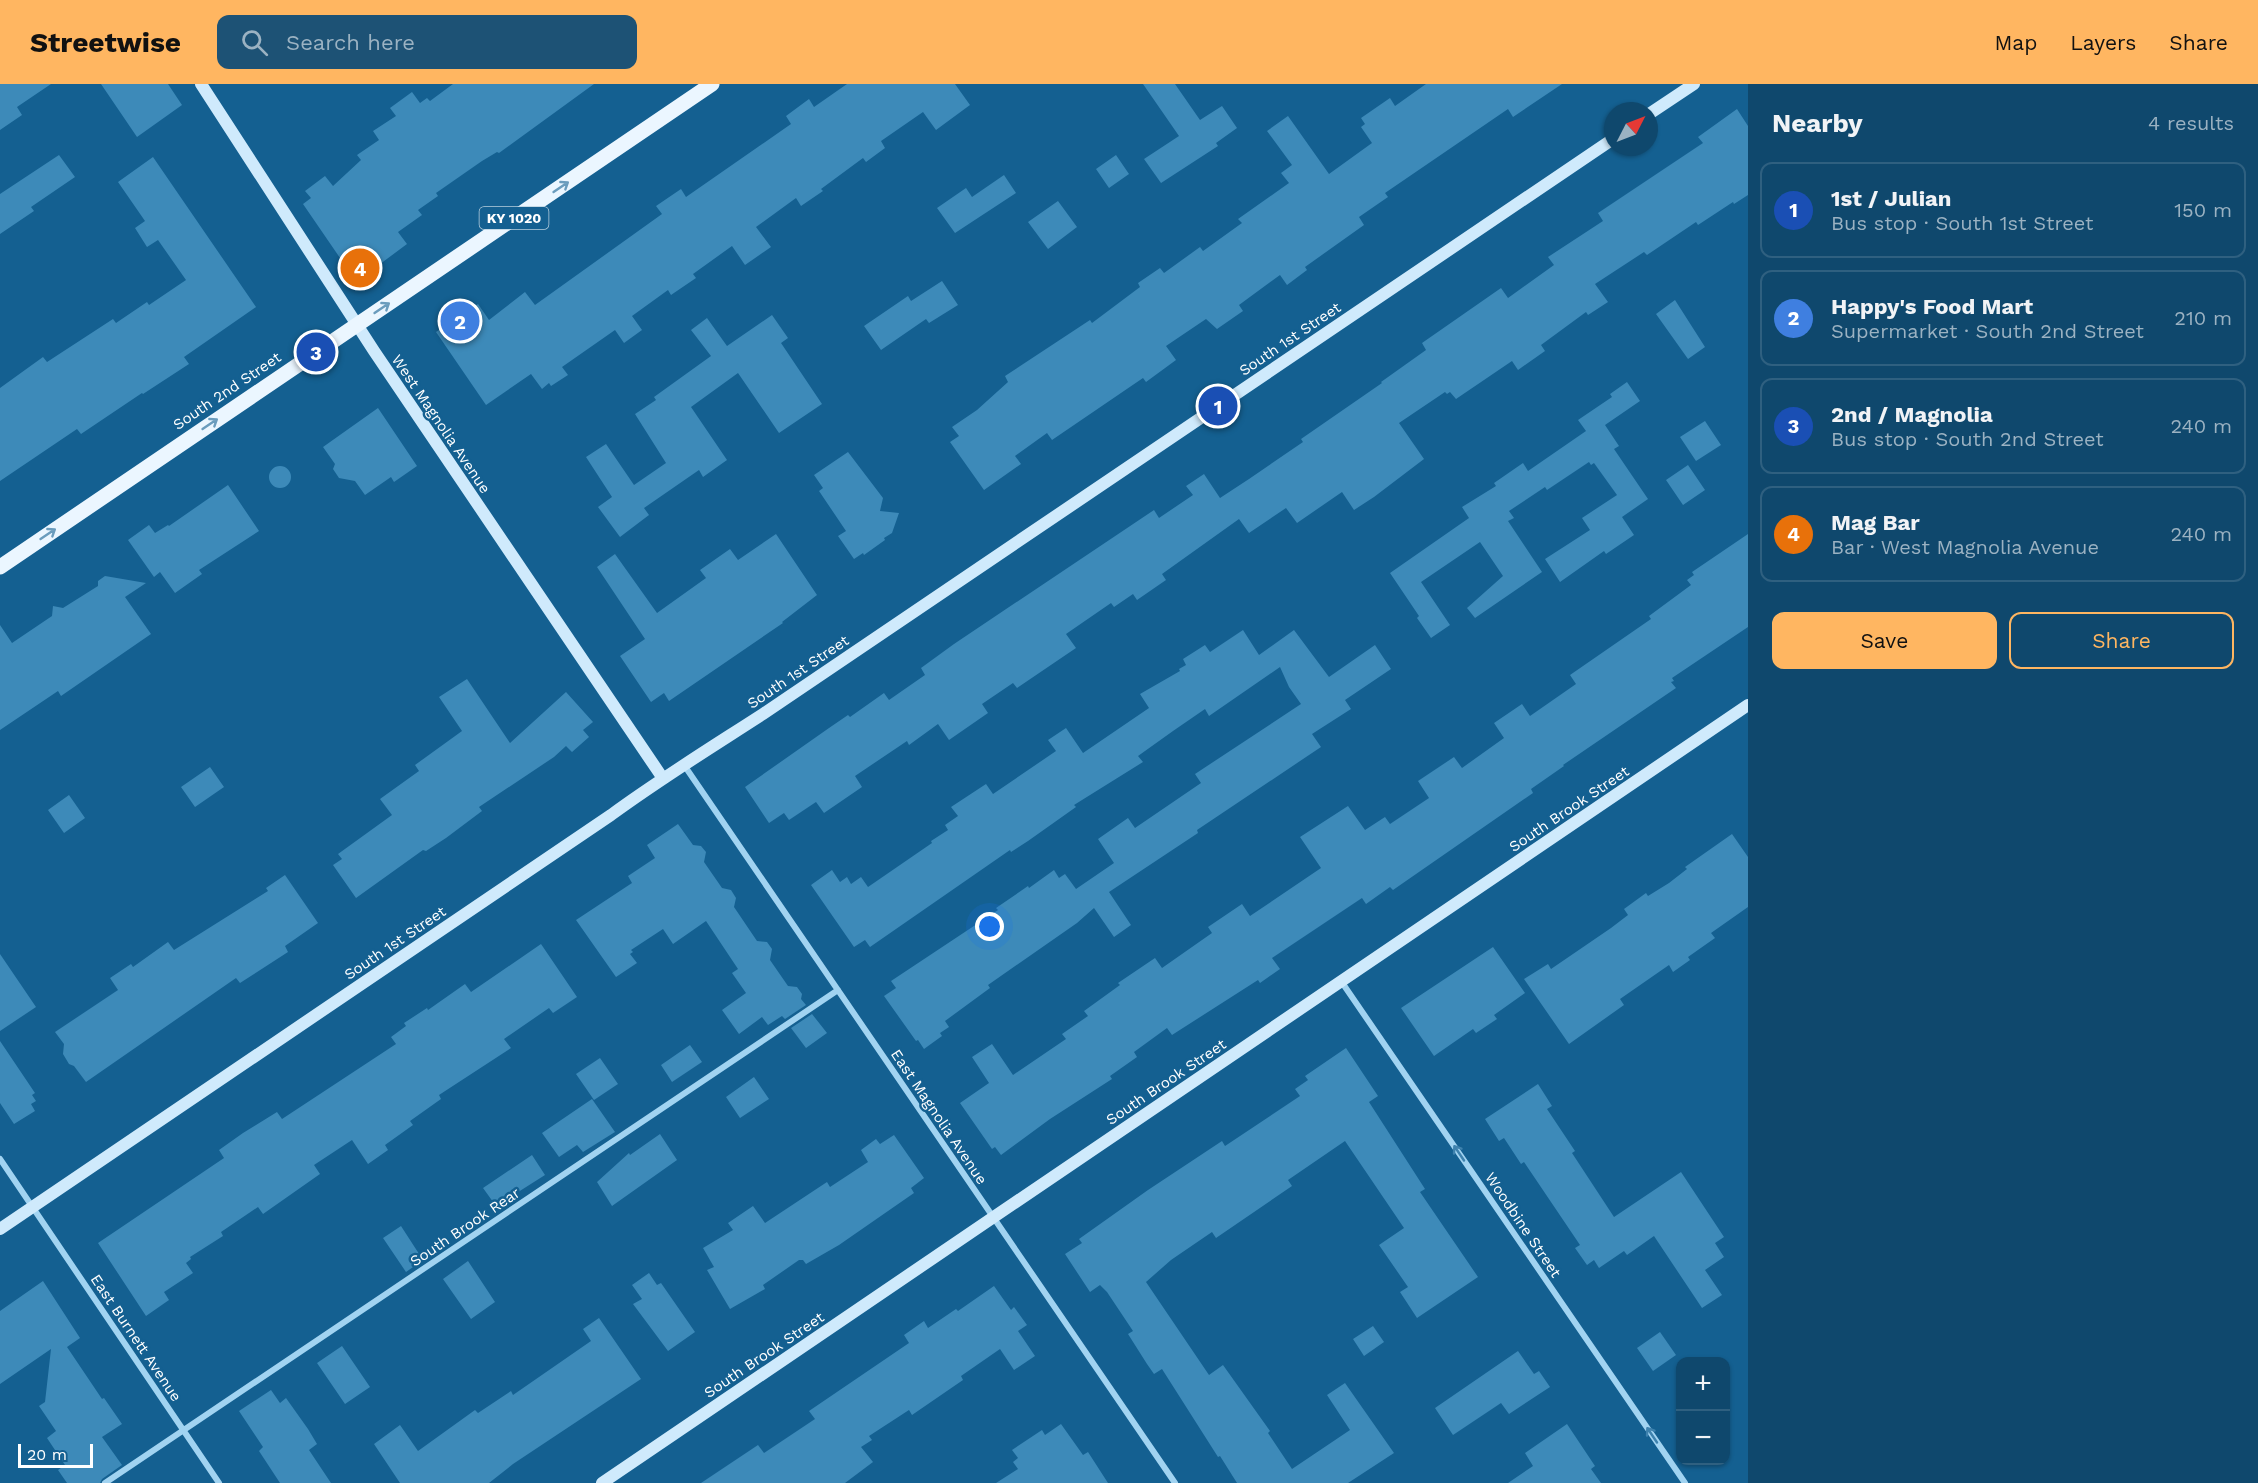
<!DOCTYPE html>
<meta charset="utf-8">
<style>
body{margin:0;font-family:"Work Sans",sans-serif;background:#1d5275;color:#f1f3f6}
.controls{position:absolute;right:18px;bottom:18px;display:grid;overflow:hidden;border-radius:12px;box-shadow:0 2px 4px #0004}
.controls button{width:54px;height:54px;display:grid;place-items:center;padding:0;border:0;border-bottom:2px solid #2f6080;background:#0f486d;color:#f1f3f6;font:30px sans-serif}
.compass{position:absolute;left:1604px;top:18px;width:54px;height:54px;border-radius:50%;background:#0f486d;box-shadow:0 2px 4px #0004;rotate:48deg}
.scale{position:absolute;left:18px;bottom:15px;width:75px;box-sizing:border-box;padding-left:6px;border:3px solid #fff;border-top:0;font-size:16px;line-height:21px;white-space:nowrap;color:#fff;-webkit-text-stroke:4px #146091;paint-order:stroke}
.you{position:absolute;left:990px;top:843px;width:21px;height:21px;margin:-15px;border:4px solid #fff;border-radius:50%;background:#1a73e8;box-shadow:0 0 0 9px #1a73e833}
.badge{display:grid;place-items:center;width:39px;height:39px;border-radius:50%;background:#ffb661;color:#fff;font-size:20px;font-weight:700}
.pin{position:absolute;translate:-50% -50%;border:3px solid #fff;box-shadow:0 2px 6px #0006}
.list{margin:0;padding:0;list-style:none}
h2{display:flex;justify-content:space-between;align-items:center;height:78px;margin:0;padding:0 24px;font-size:26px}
h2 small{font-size:20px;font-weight:400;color:#9bb2c2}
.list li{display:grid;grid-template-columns:39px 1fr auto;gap:18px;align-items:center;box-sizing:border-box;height:96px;margin:0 12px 12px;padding:0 12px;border:2px solid #2f6080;border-radius:12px}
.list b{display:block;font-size:22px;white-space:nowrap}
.list p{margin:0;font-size:20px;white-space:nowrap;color:#9bb2c2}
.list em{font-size:20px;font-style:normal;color:#9bb2c2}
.actions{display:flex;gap:12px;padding:18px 24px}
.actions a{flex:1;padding:14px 0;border:2px solid #ffb661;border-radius:12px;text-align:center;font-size:21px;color:#ffb661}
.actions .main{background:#ffb661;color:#111}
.icon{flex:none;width:33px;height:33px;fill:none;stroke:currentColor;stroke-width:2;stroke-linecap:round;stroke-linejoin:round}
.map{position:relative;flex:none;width:1748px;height:1399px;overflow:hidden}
header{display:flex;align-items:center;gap:36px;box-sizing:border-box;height:84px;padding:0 30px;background:#ffb661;color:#111}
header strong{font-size:28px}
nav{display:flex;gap:33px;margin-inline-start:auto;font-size:21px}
.search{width:420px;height:54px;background:#1d5275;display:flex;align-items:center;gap:15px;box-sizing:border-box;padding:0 21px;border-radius:12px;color:#9bb2c2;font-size:22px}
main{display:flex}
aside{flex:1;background:#0f486d}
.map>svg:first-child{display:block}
.building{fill:#3d8ab9}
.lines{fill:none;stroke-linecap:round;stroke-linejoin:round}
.street{stroke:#a1d3f1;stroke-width:6}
.secondary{stroke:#cfeafc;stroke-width:12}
.primary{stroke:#ebf6ff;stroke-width:15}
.oneway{stroke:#6a9cbd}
.oneway2{stroke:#3e82ae}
.labels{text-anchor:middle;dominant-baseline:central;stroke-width:5;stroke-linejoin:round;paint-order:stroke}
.shield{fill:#146091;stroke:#b8cfde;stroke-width:1.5}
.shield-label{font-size:14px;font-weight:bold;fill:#fff}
.street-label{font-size:15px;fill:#fff;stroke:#146091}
</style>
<header>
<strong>Streetwise</strong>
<div class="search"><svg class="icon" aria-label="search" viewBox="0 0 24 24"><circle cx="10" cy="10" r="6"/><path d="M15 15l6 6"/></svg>Search here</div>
<nav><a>Map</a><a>Layers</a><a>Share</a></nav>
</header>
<main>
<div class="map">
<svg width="1748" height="1399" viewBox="0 0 1748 1399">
<rect width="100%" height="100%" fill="#146091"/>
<path class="building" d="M0 0H51L17 23 22 31 0 46Z
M101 0H168L182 21 137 53Z
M453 0H594L499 69 497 68 482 77 436 109 438 112 418 126 422 131 398 148 407 160 364 192 351 190 303 120 311 114 305 107 325 92 333 102 361 76 357 71 379 56 373 47 396 32 390 24 412 8 420 19 427 14 430 17Z
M847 0H955L970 21 936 46 923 28 881 57 885 64 866 78 863 74 821 105 823 107 801 122 796 114 756 143 771 163 745 181 732 162 693 190 696 194 671 211 668 206 632 232 642 246 624 259 615 246 562 283 568 291 551 302 549 299 542 305 531 290 486 321 436 248 478 220 489 236 525 208 535 221 662 130 656 122 681 105 686 113 791 40 786 32 809 15 814 23Z
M1143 0H1175L1200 36 1222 22 1237 44 1216 59 1218 62 1161 99 1144 75 1179 52Z
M1426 0H1562L1513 33 1508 25 1385 109 1388 113 1359 133 1364 141 1305 183 1307 186 1287 201 1280 191 1239 221 1243 227 1217 245 1206 235 1166 262 1176 276 1146 298 1143 294 1052 356 1047 349 1015 372 1021 380 984 406 950 358 959 352 952 343 977 326 1008 298 1005 292 1090 236 1092 239 1140 203 1138 199 1160 184 1164 189 1200 163 1203 167 1242 139 1238 135 1289 99 1281 89 1292 81 1267 47 1288 32 1329 90 1372 59 1361 43 1365 40 1361 34 1390 14 1395 22Z
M1737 25 1748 42V111L1734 120 1733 118 1698 141 1696 138 1647 171 1644 168 1595 200 1608 218 1588 231 1586 228 1541 261 1545 267 1518 286 1512 277 1456 315 1450 308 1447 310 1445 308 1399 339 1424 375 1374 413 1354 426 1342 408 1297 439 1286 424 1249 449 1239 435 1162 490 1166 496 1137 516 1133 510 1114 523 1111 519 1066 550 1076 564 1017 604 1013 599 982 620 988 629 949 656 938 640 909 661 907 657 855 692 862 703 824 729 816 718 789 736 784 729 769 739 745 703 829 644 848 631 850 633 884 609 889 616 925 591 921 584 954 560 1154 426 1159 434 1193 411 1186 402 1204 390 1220 414 1249 395 1303 358 1301 355 1382 299 1381 298 1426 266 1422 259 1501 204 1508 214 1554 181 1548 173 1603 137 1598 129 1703 59 1698 53Z
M59 71 75 93 31 123 34 127 0 150V110Z
M1116 71 1129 90 1109 104 1096 85Z
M153 73 256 223 184 273 189 280 143 310 142 309 81 350 77 345 0 397V304L43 273 47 278 113 235 116 239 147 218 149 221 186 196 158 156 147 163 135 144 145 137 118 98Z
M1004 91 1016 109 955 149 937 124 966 104 972 113Z
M1058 117 1077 143 1048 165 1028 138Z
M942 197 958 221 929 239 926 235 881 266 864 242 908 212 911 217Z
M1675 216 1705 263 1688 275 1656 230Z
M772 231 788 254 781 259 822 320 779 349 738 289 691 323 727 376 703 393 699 386 644 424 649 431 620 453 598 423 612 413 586 373 606 360 634 401 666 379 635 330 656 316 654 313 711 272 691 246 707 234 727 262Z
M1627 298 1640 317 1605 341 1619 362 1614 365 1648 415 1622 433 1634 451 1606 470 1604 467 1560 498 1545 475 1590 446 1582 434 1617 411 1594 379 1591 381 1589 378 1547 406 1545 403 1509 427 1514 434 1508 437 1542 488 1475 534 1467 524 1503 492 1480 458 1421 498 1450 541 1431 554 1417 534 1419 532 1390 489 1469 434 1462 423 1496 402 1494 399 1523 379 1528 387 1586 347 1578 336 1612 313 1610 310Z
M378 324 417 382 394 398 391 393 365 411 355 397 339 394 333 385 335 380 323 363Z
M1705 337 1721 361 1696 377 1680 353Z
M848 368 883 414 880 427 899 429 892 449 884 454 885 456 864 471 863 469 854 475 838 452 846 447 819 407 823 404 814 391Z
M1688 381 1705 406 1683 421 1666 396Z
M269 393a11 11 0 1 1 22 0a11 11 0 1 1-22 0Z
M228 401 259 447 199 486 202 490 175 509 160 488 154 493 128 456 149 441 155 449 168 441 169 442Z
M776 450 817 511 782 538 783 539 669 617 664 609 651 618 620 572 645 555 597 483 615 470 657 529 706 494 700 486 730 465 738 476Z
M1748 450V543L1672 594 1674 597 1671 598 1676 604 1563 681 1564 682 1531 705 1533 709 1393 806 1390 803 1366 820 1362 814 1272 874 1280 885 1260 899 1258 896 1172 951 1167 944 1134 968 1137 973 1110 992 1112 995 1050 1035 1001 1071 995 1063 992 1065 960 1019 989 999 972 973 992 960 1013 991 1066 955 1062 950 1088 932 1084 927 1120 901 1118 899 1155 874 1162 884 1212 849 1208 843 1242 820 1250 832 1321 784 1300 753 1348 722 1365 746 1385 733 1390 740 1429 714 1418 697 1454 673 1462 684 1504 654 1494 639 1522 620 1530 632 1576 600 1570 591 1651 535 1649 532 1691 501 1687 496 1694 491 1692 488Z
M105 492 146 499 125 513 151 550 61 612 58 607 0 646V541L12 559 52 532 53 522 63 524 98 502V497Z
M1243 546 1259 571 1294 546 1329 593 1375 561 1391 585 1345 616 1351 625 1312 650 1321 663 1197 746 1198 749 1109 808 1131 841 1114 853 1094 824 1077 839 988 901 990 904 945 937 949 943 940 949 942 952 924 965 918 956 916 957 884 912 896 904 891 897 998 826 996 824 1028 802 1029 804 1054 786 1059 794 1065 790 1076 805 1114 779 1098 755 1128 734 1135 744 1201 699 1195 690 1301 620 1289 603 1280 583 1209 632 1205 625 1173 647 1138 672 1143 678 1074 721 1076 723 1028 757 1011 768 1010 766 870 863 865 856 854 863 811 801 832 786 840 798 847 793 851 800 861 793 868 803 932 759 931 757 948 746 945 741 958 732 951 723 986 700 993 710 1056 667 1048 656 1066 644 1083 669 1149 624 1140 610 1180 587 1179 585 1186 581 1183 575 1205 561 1210 568Z
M467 595 510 659 566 608 593 638 583 646 589 653 572 668 566 662 554 673 479 723 482 727 446 754 426 767 423 766 356 814 333 781 342 775 338 770 392 731 380 715 419 687 415 681 462 647 439 613Z
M210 683 224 703 195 723 181 703Z
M69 711 85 734 64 749 48 726Z
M678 740 693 761 701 762 706 768 704 778 722 804 731 806 736 814 734 823 757 857 767 858 772 865 770 876 788 902 797 903 802 910 801 915 806 921 785 935 782 932 768 941 762 933 739 950 722 926 746 909 732 889 738 885 706 837 673 860 663 845 631 866 633 868 630 870 637 879 616 893 576 836 632 799 628 792 655 774 647 761Z
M1732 750 1748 773V823L1711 849 1715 854 1688 873 1690 876 1673 888 1669 881 1620 915 1624 921 1569 960 1524 895 1548 880 1551 885 1611 844 1628 831 1624 825 1646 809 1648 812 1669 799 1687 785 1685 783Z
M285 791 318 839 285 862 288 868 240 899 236 894 86 998 74 982 69 980 63 970 64 960 55 948 118 906 110 894 131 880 133 883 168 858 174 866 268 807 266 804Z
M541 860 577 913 553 929 549 924 504 955 511 964 439 1011 441 1015 410 1037 413 1041 385 1061 388 1066 368 1080 352 1056 314 1081 320 1090 263 1130 258 1123 221 1148 223 1152 190 1173 191 1175 186 1179 193 1189 164 1208 169 1216 146 1232 98 1159 224 1074 219 1066 243 1049 277 1028 282 1035 396 960 391 953 406 942 404 939 427 924 428 926 465 900 471 908Z
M1493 863 1525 909 1494 931 1497 935 1476 949 1473 945 1434 972 1401 924Z
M0 870 36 923 0 947Z
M812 930 827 949 806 964 791 944Z
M0 957 35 1009 32 1011 36 1017 31 1020 35 1027 14 1040 0 1019Z
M690 961 702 978 672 998 661 981Z
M1346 964 1378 1012 1369 1018 1425 1105 1420 1108 1478 1193 1417 1234 1400 1208 1408 1203 1379 1161 1404 1144 1345 1057 1288 1096 1292 1102 1216 1154 1212 1148 1171 1176 1146 1198 1209 1291 1223 1281 1270 1347 1268 1349 1292 1385 1350 1346 1327 1311 1345 1299 1394 1369 1348 1399H1237L1220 1372 1218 1373 1162 1285 1154 1290 1147 1280 1128 1250 1133 1247 1107 1208 1100 1201 1090 1208 1065 1170 1082 1159 1079 1155 1148 1106 1222 1057 1225 1062 1300 1012 1295 1005 1308 996 1305 992Z
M600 974 618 1000 594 1016 576 990Z
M754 993 769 1015 740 1034 726 1013Z
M1538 1000 1552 1022 1547 1025 1575 1067 1572 1069 1614 1133 1681 1088 1724 1153 1715 1159 1724 1173 1705 1186 1722 1211 1702 1224 1654 1152 1627 1171 1624 1167 1599 1184 1594 1176 1587 1181 1575 1164 1580 1161 1524 1078 1521 1080 1504 1054 1499 1057 1485 1035Z
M592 1015 615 1048 583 1068 577 1061 559 1073 542 1049Z
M660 1050 677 1076 612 1122 597 1098 629 1069 630 1071Z
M894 1051 924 1094 911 1104 914 1109 839 1161 806 1180 803 1176H799L763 1201 765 1205 730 1225 707 1186 714 1183 703 1164 733 1146 728 1139 753 1122 765 1139 827 1098 830 1103 868 1078 861 1066 876 1055 880 1060Z
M532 1071 545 1091 496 1122 483 1104Z
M401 1142 423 1176 406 1188 383 1154Z
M468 1177 495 1218 471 1235 443 1195Z
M649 1189 657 1201 661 1199 695 1248 668 1267 633 1220 642 1215 632 1201Z
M43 1197 80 1254 67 1263 102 1315 104 1314 122 1340 102 1353 122 1381 102 1395 100 1399H67L58 1386 65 1381 47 1354 56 1347 39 1322 45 1318 51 1265 0 1300V1227Z
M994 1202 1011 1226 1014 1223 1027 1241 1018 1247 1035 1272 1014 1286 1000 1265 961 1292 963 1296 912 1331 909 1326 869 1352 872 1356 861 1363 873 1378 845 1399H701L758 1361 764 1369 815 1335 809 1327 909 1259 904 1251 924 1237 928 1244 956 1225 958 1227Z
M599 1234 641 1295 513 1380 489 1399H400L374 1360 400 1341 418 1367 475 1326 478 1329 511 1307 513 1311 591 1257 583 1245Z
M1373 1242 1384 1258 1364 1272 1353 1255Z
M1660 1248 1676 1271 1653 1287 1637 1264Z
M342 1262 370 1303 345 1320 317 1279Z
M1518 1267 1534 1290 1539 1287 1550 1303 1509 1330 1501 1319 1453 1351 1435 1324Z
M271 1306 280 1319 286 1314 308 1345 317 1360 309 1366 331 1399H280L259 1367 263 1363 239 1327Z
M1061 1340 1083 1371 1088 1368 1108 1399H996L1018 1385 1013 1378 1018 1374 1012 1366 1042 1346 1045 1351Z
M1567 1340 1595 1382 1591 1385 1601 1399H1508L1533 1382 1525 1369Z"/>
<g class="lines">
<path class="street" d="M684 681 1175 1399
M1341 897 1685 1399
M0 1075 219 1399
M105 1399 838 906"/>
<path class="secondary" d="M201 0 374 267 662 693
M1649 30 1694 0
M0 1145 611 731C660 695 712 663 763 630L1613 55
M602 1399 1748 621"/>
<path class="primary" d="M0 483 712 0"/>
</g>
<defs><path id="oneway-shaft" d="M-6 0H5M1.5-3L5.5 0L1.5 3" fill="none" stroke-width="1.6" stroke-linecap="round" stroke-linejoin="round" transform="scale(1.5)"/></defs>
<g class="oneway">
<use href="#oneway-shaft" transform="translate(561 103) rotate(-34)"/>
<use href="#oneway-shaft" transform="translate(382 224) rotate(-34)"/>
<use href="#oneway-shaft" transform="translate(210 340) rotate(-34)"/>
<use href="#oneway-shaft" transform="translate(48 450) rotate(-34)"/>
</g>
<g class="oneway2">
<use href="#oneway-shaft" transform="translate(1459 1069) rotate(-124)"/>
<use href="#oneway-shaft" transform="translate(1652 1351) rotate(-124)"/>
</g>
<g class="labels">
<rect class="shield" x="479.5" y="123" width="69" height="22" rx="4.5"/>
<g class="shield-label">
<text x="514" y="134">KY 1020</text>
</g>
<g class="street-label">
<text transform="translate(1290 255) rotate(-34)">South 1st Street</text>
<text transform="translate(227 307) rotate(-34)">South 2nd Street</text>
<text transform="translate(441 340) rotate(56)">West Magnolia Avenue</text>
<text transform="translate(798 588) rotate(-34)">South 1st Street</text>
<text transform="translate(1569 725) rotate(-34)">South Brook Street</text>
<text transform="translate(395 859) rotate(-34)">South 1st Street</text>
<text transform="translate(1166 998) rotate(-34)">South Brook Street</text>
<text transform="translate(939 1033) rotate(56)">East Magnolia Avenue</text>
<text transform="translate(1523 1141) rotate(56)">Woodbine Street</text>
<text transform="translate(465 1143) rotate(-34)">South Brook Rear</text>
<text transform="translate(136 1254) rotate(56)">East Burnett Avenue</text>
<text transform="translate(764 1271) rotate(-34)">South Brook Street</text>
</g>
</g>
</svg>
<div class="controls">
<button>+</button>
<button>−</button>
</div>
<svg class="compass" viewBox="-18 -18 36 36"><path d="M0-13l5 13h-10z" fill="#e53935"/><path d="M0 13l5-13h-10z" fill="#9bb2c2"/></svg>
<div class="scale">20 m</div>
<div class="you"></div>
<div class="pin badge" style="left:1218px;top:322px;background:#1a4fb4">1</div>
<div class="pin badge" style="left:460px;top:237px;background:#3f7fe0">2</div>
<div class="pin badge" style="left:316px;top:268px;background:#1a4fb4">3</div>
<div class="pin badge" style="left:360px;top:184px;background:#e8710a">4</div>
</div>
<aside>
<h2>Nearby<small>4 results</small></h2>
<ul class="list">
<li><span class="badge" style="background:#1a4fb4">1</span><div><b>1st / Julian</b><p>Bus stop · South 1st Street</p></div><em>150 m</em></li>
<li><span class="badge" style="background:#3f7fe0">2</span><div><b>Happy's Food Mart</b><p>Supermarket · South 2nd Street</p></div><em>210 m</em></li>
<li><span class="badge" style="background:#1a4fb4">3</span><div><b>2nd / Magnolia</b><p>Bus stop · South 2nd Street</p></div><em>240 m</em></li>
<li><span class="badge" style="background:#e8710a">4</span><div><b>Mag Bar</b><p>Bar · West Magnolia Avenue</p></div><em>240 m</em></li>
</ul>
<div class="actions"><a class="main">Save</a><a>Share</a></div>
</aside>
</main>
